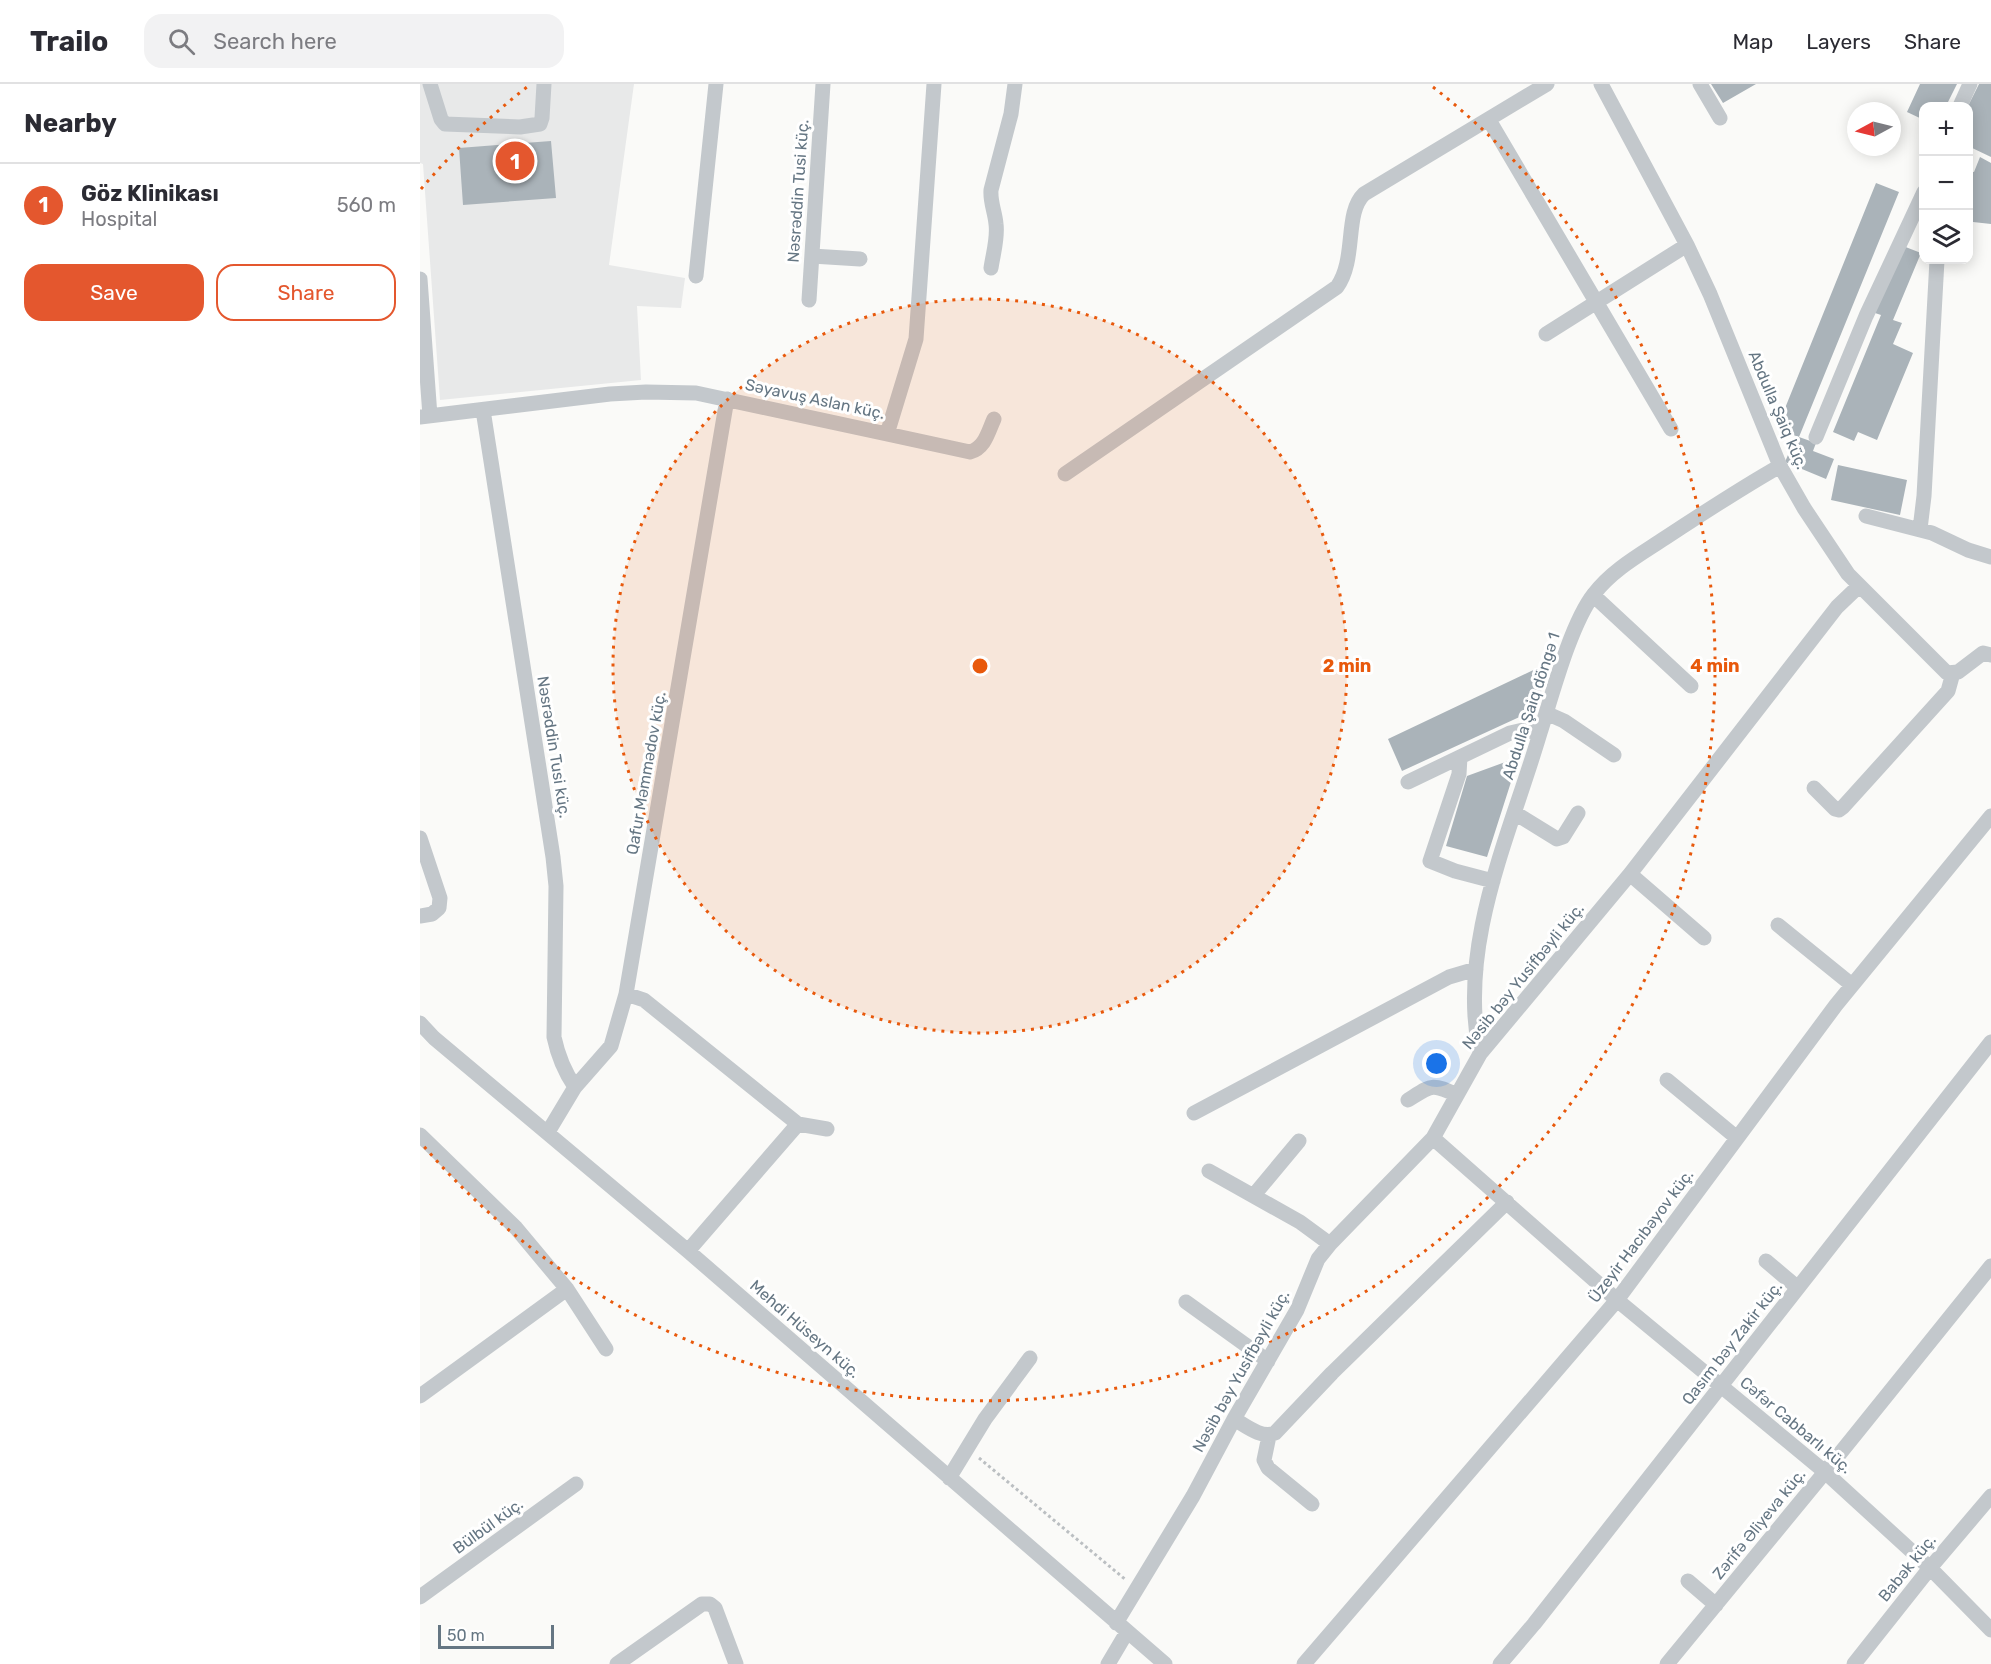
<!DOCTYPE html>
<meta charset="utf-8">
<style>
body{margin:0;font-family:Rubik,sans-serif;background:#f2f2f3;color:#2b2b33}
.controls{position:absolute;right:18px;top:18px;display:grid;overflow:hidden;border-radius:12px;box-shadow:0 3px 15px #0003}
.controls button{width:54px;height:54px;display:grid;place-items:center;padding:0;border:0;border-bottom:2px solid #e1e1e2;background:#fff;color:#2b2b33;font:30px sans-serif}
.compass{position:absolute;left:1427px;top:18px;width:54px;height:54px;border-radius:50%;background:#fff;box-shadow:0 3px 15px #0003;rotate:263deg}
.scale{position:absolute;left:18px;bottom:15px;width:116px;box-sizing:border-box;padding-left:6px;border:3px solid #657683;border-top:0;font-size:16px;line-height:21px;white-space:nowrap;color:#657683;-webkit-text-stroke:4px #fff;paint-order:stroke}
.you{position:absolute;left:1017px;top:980px;width:21px;height:21px;margin:-15px;border:4px solid #fff;border-radius:50%;background:#1a73e8;box-shadow:0 0 0 9px #1a73e833}
.badge{display:grid;place-items:center;width:39px;height:39px;border-radius:50%;background:#e4572e;color:#fff;font-size:20px;font-weight:700}
.pin{position:absolute;translate:-50% -50%;border:3px solid #fff;box-shadow:0 2px 6px #0006}
.list{margin:0;padding:0;list-style:none}
h2{display:flex;justify-content:space-between;align-items:center;height:78px;margin:0;padding:0 24px;font-size:26px}
h2 small{font-size:20px;font-weight:400;color:#7c7c81}
.list li{display:grid;grid-template-columns:39px 1fr auto;gap:18px;align-items:center;box-sizing:border-box;height:84px;padding:0 24px;border-top:2px solid #e1e1e2}
.list b{display:block;font-size:22px;white-space:nowrap}
.list p{margin:0;font-size:20px;white-space:nowrap;color:#7c7c81}
.list em{font-size:20px;font-style:normal;color:#7c7c81}
.actions{display:flex;gap:12px;padding:18px 24px}
.actions a{flex:1;padding:14px 0;border:2px solid #e4572e;border-radius:18px;text-align:center;font-size:21px;color:#e4572e}
.actions .main{background:#e4572e;color:#fff}
.icon{flex:none;width:33px;height:33px;fill:none;stroke:currentColor;stroke-width:2;stroke-linecap:round;stroke-linejoin:round}
.map{position:relative;flex:none;width:1571px;height:1580px;overflow:hidden}
header{display:flex;align-items:center;gap:36px;box-sizing:border-box;height:84px;padding:0 30px;background:#fff;border-bottom:2px solid #e1e1e2}
header strong{font-size:28px}
nav{display:flex;gap:33px;margin-inline-start:auto;font-size:21px}
.search{width:420px;height:54px;background:#f2f2f3;display:flex;align-items:center;gap:15px;box-sizing:border-box;padding:0 21px;border-radius:18px;color:#7c7c81;font-size:22px}
main{display:flex}
aside{flex:1;background:#fff}
.map>svg:first-child{display:block}
.built{fill:#e8e9e9}
.building{fill:#aab3b9}
.lines{fill:none;stroke-linecap:round;stroke-linejoin:round}
.path{stroke:#bbbfc2;stroke-width:3;stroke-dasharray:3 3;stroke-linecap:butt}
.minor{stroke:#c3c8cc;stroke-width:15}
.ring{fill:none;stroke:#e8590c;stroke-width:3;stroke-dasharray:3 6}
.labels{text-anchor:middle;dominant-baseline:central;stroke-width:6;stroke-linejoin:round;paint-order:stroke}
.street-label{font-size:16px;fill:#657683;stroke:#fff}
.centre{fill:#e8590c;stroke:#fff;stroke-width:3}
.ring-label{font-size:18px;text-anchor:middle;font-weight:bold;fill:#e8590c;stroke:#fff;stroke-width:6;stroke-linejoin:round;paint-order:stroke}
</style>
<header>
<strong>Trailo</strong>
<div class="search"><svg class="icon" aria-label="search" viewBox="0 0 24 24"><circle cx="10" cy="10" r="6"/><path d="M15 15l6 6"/></svg>Search here</div>
<nav><a>Map</a><a>Layers</a><a>Share</a></nav>
</header>
<main>
<aside>
<h2>Nearby<small></small></h2>
<ul class="list">
<li><span class="badge">1</span><div><b>Göz Klinikası</b><p>Hospital</p></div><em>560 m</em></li>
</ul>
<div class="actions"><a class="main">Save</a><a>Share</a></div>
</aside>
<div class="map">
<svg width="1571" height="1580" viewBox="0 0 1571 1580">
<rect width="100%" height="100%" fill="#fafaf8"/>
<path class="built" d="M0 0H214L189 181 265 194 261 224 217 222 221 296 20 316 3 80 0 79Z"/>
<path class="building" d="M1291 0H1336L1303 19Z
M1500 0H1537L1526 22H1504V36L1487 28Z
M1559 0H1571V73L1548 62V22Z
M131 57 136 114 43 121 39 64Z
M1560 73 1571 79V140L1553 138 1551 164H1548V87L1554 88Z
M1456 99 1479 108 1379 353 1396 359 1393 367 1414 375 1406 395 1365 378 1376 352 1357 344Z
M1483 162 1501 169 1473 236 1482 239 1473 260 1493 269 1457 356 1438 348 1434 357 1413 348 1461 231 1455 229Z
M1418 381 1487 396 1480 431 1411 416Z
M1128 579 1117 625 982 687 968 655Z
M1099 673 1067 773 1026 762 1047 692Z"/>
<g class="lines">
<path class="path" d="M559 1374 706 1496"/>
<path class="minor" d="M10 0 21 35 25 40 100 43 120 40 122 34 124 0
M1181 0 1267 161 1290 210 1360 382 1384 424 1428 490 1527 589 1538 588 1563 569 1571 571
M1280 0 1300 34
M1540 22 1550 0
M1069 36 1251 345
M392 172 440 175
M571 184C573 170 578 154 576 140 575 128 570 118 571 106L591 30 595 0
M276 192 296 0
M0 195 10 332
M389 216 403 0
M1126 250 1267 161
M63 326 133 773 136 802 134 953C138 972 144 987 155 1003
M0 333 190 310 226 308 276 309 467 350 496 255 514 0
M467 350 550 368C565 364 568 348 574 335
M1396 353 1446 232 1504 108
M645 390 917 203C937 175 924 129 944 110L1127 0
M1446 432 1512 449 1548 466 1571 473
M1500 445 1504 412 1517 176
M1173 511 1271 602
M1126 629 1144 637 1194 671
M1040 673 1039 690 1010 777 1035 787 1073 797
M988 698 1090 649 1103 646 1120 649
M1394 704 1415 725 1419 726 1423 723 1528 607 1533 589
M1095 729 1137 755 1143 753 1158 729
M0 754 20 814 19 824 12 830 0 832
M1210 790 1284 854
M1358 841 1432 901
M206 910 224 916 378 1040 407 1045
M0 939 14 954 268 1167 745 1580
M1060 970C1037 861 1090 751 1120 649 1132 611 1151 539 1174 510 1192 486 1221 470 1245 454 1283 429 1321 404 1360 382
M1247 996 1317 1054
M988 1016C1012 1001 1011 999 1037 1011
M774 1029 1029 893 1056 885
M128 1048 155 1003 191 962 206 910 307 315
M0 1051 96 1144 147 1205 186 1265
M1013 1054 1197 1216 1405 1388 1510 1484 1571 1546
M789 1087 880 1138 910 1160
M834 1111 879 1057
M268 1167 378 1040
M1346 1177 1378 1204
M766 1218 848 1277
M0 1312 147 1205
M814 1335C826 1342 842 1355 855 1349L912 1289 1087 1118
M849 1352 844 1376 848 1384 892 1420
M529 1394 565 1335 610 1274
M1268 1497 1296 1521
M0 1513 156 1400
M696 1539 773 1412 814 1335 877 1226 898 1175 910 1160 1013 1054 1060 970 1210 790 1417 523 1439 502
M197 1580 282 1520H290L295 1524 316 1580
M688 1580 707 1548
M884 1580 1197 1216 1416 921 1571 732
M1080 1580 1114 1540 1571 958
M1247 1580 1405 1388 1571 1182
M1434 1580 1510 1484 1571 1412"/>
</g>
<circle cx="560" cy="582" r="367" fill="#e8590c" fill-opacity=".12"/>
<g class="ring">
<circle cx="560" cy="582" r="367"/>
<path d="M1 105A735 735 0 0 1 107 3M1013 3A735 735 0 1 1 1 1059"/>
</g>
<g class="labels">
<g class="street-label">
<text transform="translate(378 107) rotate(-86)">Nəsrəddin Tusi küç.</text>
<text transform="translate(395 315) rotate(12)">Səyavuş Aslan küç.</text>
<text transform="translate(1358 326) rotate(67)">Abdulla Şaiq küç.</text>
<text transform="translate(1111 622) rotate(-72)">Abdulla Şaiq döngə 1</text>
<text transform="translate(134 663) rotate(81)">Nəsrəddin Tusi küç.</text>
<text transform="translate(226 689) rotate(-80)">Qafur Məmmədov küç.</text>
<text transform="translate(1103 892) rotate(-51)">Nəsib bəy Yusifbəyli küç.</text>
<text transform="translate(1221 1152) rotate(-53)">Üzeyir Hacıbəyov küç.</text>
<text transform="translate(385 1245) rotate(41)">Mehdi Hüseyn küç.</text>
<text transform="translate(1312 1259) rotate(-52)">Qasım bəy Zakir küç.</text>
<text transform="translate(821 1287) rotate(-61)">Nəsib bəy Yusifbəyli küç.</text>
<text transform="translate(1376 1341) rotate(40)">Cəfər Cabbarlı küç.</text>
<text transform="translate(1339 1440) rotate(-51)">Zərifə Əliyeva küç.</text>
<text transform="translate(68 1442) rotate(-36)">Bülbül küç.</text>
<text transform="translate(1487 1484) rotate(-51)">Babək küç.</text>
</g>
</g>
<circle cx="560" cy="582" r="9" class="centre"/>
<g class="ring-label">
<text x="927" y="588">2 min</text>
<text x="1295" y="588">4 min</text>
</g>
</svg>
<div class="controls">
<button>+</button>
<button>−</button>
<button><svg class="icon" aria-label="layers" viewBox="0 0 24 24"><path d="M12 4l9 5-9 5-9-5zM3 14l9 5 9-5"/></svg></button>
</div>
<svg class="compass" viewBox="-18 -18 36 36"><path d="M0-13l5 13h-10z" fill="#e53935"/><path d="M0 13l5-13h-10z" fill="#7c7c81"/></svg>
<div class="scale">50 m</div>
<div class="you"></div>
<div class="pin badge" style="left:95px;top:77px">1</div>
</div>
</main>
